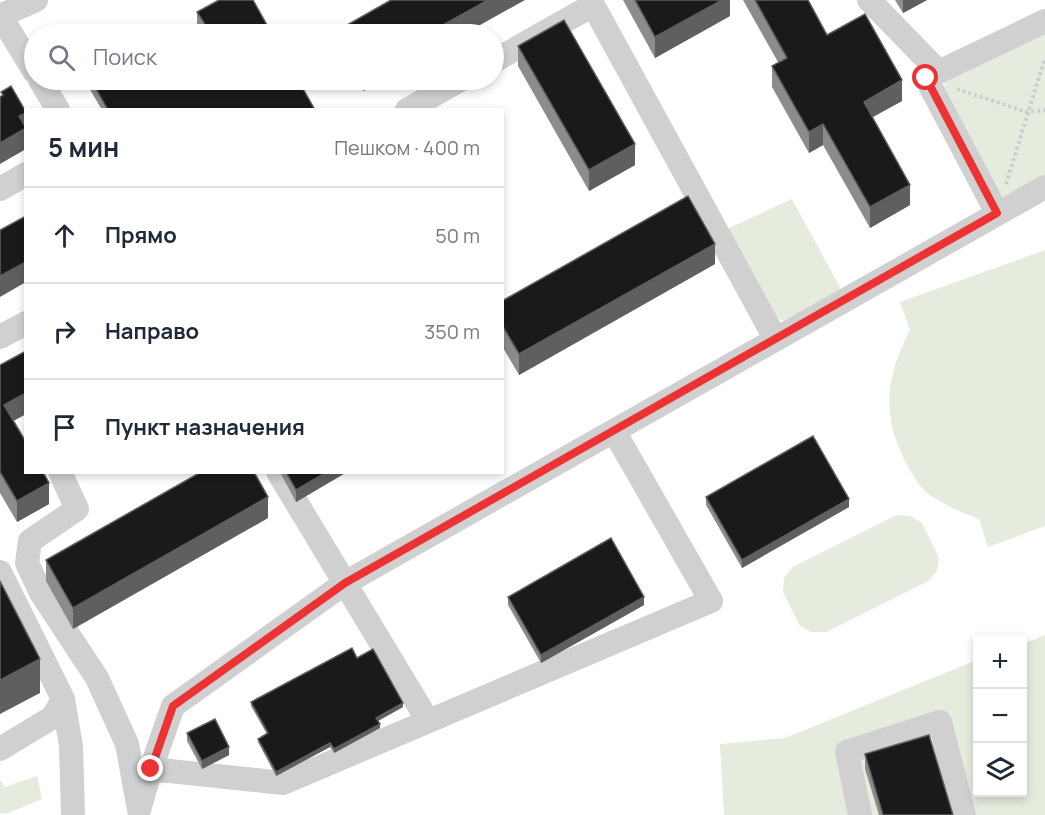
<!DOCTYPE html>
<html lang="ru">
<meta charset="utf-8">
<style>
body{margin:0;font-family:Manrope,sans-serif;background:#f6f6f7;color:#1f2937}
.controls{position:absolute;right:18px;bottom:18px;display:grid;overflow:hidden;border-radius:0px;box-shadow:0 3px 9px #0003}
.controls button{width:54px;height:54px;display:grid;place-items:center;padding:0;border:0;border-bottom:2px solid #e0e1e3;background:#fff;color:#1f2937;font:30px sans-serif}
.stop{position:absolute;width:18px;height:18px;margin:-14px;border:4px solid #ed3233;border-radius:50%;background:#fff}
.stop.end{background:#ed3233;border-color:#fff;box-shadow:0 2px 6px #0008}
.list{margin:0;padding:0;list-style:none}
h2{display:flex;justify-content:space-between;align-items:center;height:78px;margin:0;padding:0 24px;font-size:26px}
h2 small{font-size:20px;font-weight:400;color:#747a83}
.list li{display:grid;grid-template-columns:39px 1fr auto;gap:18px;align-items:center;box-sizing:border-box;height:96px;padding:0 24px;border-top:2px solid #e0e1e3}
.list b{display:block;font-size:22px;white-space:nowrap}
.list em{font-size:20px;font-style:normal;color:#747a83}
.icon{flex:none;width:33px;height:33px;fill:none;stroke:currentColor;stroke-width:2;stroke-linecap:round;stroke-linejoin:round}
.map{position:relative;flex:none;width:1045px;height:815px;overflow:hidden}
.search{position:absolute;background:#fff;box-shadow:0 3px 9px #0003;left:24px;top:24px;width:480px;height:66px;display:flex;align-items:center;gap:15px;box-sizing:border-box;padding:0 21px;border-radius:33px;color:#747a83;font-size:22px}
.panel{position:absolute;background:#fff;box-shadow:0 3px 9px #0003;left:24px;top:108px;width:480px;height:366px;border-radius:0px}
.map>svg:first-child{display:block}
.green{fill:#e5ecde}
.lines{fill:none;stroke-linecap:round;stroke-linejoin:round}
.path{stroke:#cdcdcd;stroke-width:4;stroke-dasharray:3 3;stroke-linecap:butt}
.minor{stroke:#d0d0d0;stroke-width:24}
.wall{fill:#8c8c8c}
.shaded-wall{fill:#5f5f5f}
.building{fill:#1a1a1a;stroke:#5f5f5f;stroke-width:1.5}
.route{stroke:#ed3233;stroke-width:8}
</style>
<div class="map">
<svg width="1045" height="815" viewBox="0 0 1045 815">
<rect width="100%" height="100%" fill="#fff"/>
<path class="green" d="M1045 30V178L1007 199 995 194 943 94 945 82Z
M792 199 841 289 788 322 776 318 727 229Z
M1045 250V526L988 547 979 519C960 512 943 505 926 492 917 484 909 469 903 457 881 411 887 375 910 330L900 302Z
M897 515 911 516 922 523 939 558 937 571 928 581 826 632H811L800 626 783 592 784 578 793 567Z
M1045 635V815H724L720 744 785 738 977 660 978 792H1022L1023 644Z
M37 776 42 799 6 814 0 813V780L5 787Z"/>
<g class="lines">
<path class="path" d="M957 89 1027 112 1045 110
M1006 184 1045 58"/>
<path class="minor" d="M869 0 939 72
M0 15 34 71
M0 16 36 0
M494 61 593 5 775 338
M40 80 58 110
M407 110 460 80
M0 189 26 174
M997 213 926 78 1045 21
M0 337 26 323
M60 472 77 509 30 541 27 563 41 593 97 678 127 744 138 804
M278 472 428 721
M0 572 63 699 71 746 73 815
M0 749 53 717 63 699
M151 769 173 706 345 583 1045 187
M139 810 151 769 283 783 711 601 618 438
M860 815 847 752 940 722 964 815"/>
</g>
<path class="wall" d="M623 0H730V16L655 58Z
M743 0H808L827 35 902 101 872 117 910 205 870 228 823 145 809 153 772 87V66L778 62Z
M895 0H927L903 13Z
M197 12 272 34 201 29 197 24Z
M518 46 635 165 589 191 518 66Z
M88 80H298L315 110H102L88 86Z
M357 80H384L363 91Z
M715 264 519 375 502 346V301Z
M26 351V414L13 421 49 504 17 522 0 493V365Z
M280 472H347L296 502Z
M706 497 849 507 742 568 706 505Z
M268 518 73 629 46 581V560Z
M508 597 644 605 541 663 508 605Z
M357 658 403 707 378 721 380 728 334 753 330 747 276 776 258 742V739L267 734 251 706V702Z
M187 733 229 755 202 769 187 741Z
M865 754 953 815H879L865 769Z"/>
<path class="shaded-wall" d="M488 0H525L464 34H427Z
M722 0H730V16L655 58V37Z
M903 0H927L903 13Z
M363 80H384L363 91Z
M902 80V101L864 122V102Z
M26 113V149L0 164V143L19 116Z
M823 124V145L809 153V132Z
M635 144V165L589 191V170Z
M910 185V205L870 228V207Z
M715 244V264L519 375V354Z
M26 262V282L0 297V276Z
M26 393V414L4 426V405Z
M327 472H347L296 502V490Z
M49 483V504L17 522V501Z
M268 497V518L73 629V608Z
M849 499V507L742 568V560Z
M644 597V605L541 663V655Z
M40 659V693L0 714V680Z
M403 703V707L376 722V718Z
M380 724V728L334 753V749Z
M330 743V747L276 776V772Z
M229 747V755L202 769V761Z"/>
<path class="building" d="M219 0H253L272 34H192L206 26 197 12Z
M391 0H488L427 34H343L340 29Z
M635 0H722L655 37Z
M755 0H808L827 35 865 14 902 80 864 102 910 185 870 207 823 124 809 132 772 66 787 58Z
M564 20 635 144 589 170 518 46Z
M91 80H298L315 110H250L249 109 247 110H108Z
M11 86 26 112V113L19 116 26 128 0 143V97L3 95 1 92Z
M688 196 715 244 519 354 502 325V301Z
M26 216V262L0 276V230Z
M26 351V393L4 405 26 442V472H43L49 483 17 501 0 472V365Z
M813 436 849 499 742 560 706 497Z
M201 472H254L268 497 73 608 46 560Z
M286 472H327L296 490Z
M611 538 644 597 541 655 508 597Z
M0 581 40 659 0 680Z
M352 648 357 658 373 649 403 703 376 718 380 724 334 749 330 743 276 772 258 739 268 733 251 702Z
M215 719 229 747 202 761 187 733Z
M929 735 953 815H883L865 754Z"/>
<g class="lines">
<path class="route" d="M151 769 173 706 345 583 997 213 926 78"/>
</g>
</svg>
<div class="controls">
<button>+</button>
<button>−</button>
<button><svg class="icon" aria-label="layers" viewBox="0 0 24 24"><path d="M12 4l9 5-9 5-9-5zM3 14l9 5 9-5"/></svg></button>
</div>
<div class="stop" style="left:926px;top:78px"></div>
<div class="stop end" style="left:151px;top:769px"></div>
<div class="search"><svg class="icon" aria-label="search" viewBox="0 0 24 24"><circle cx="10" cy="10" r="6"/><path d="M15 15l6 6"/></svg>Поиск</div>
<section class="panel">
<h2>5 мин<small>Пешком · 400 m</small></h2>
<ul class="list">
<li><svg class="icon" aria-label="ahead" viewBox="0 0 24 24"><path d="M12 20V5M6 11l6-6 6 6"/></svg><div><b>Прямо</b></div><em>50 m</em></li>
<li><svg class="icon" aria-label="right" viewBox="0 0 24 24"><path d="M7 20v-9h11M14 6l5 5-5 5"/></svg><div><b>Направо</b></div><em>350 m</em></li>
<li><svg class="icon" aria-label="arrive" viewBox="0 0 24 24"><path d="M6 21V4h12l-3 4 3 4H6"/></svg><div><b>Пункт назначения</b></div></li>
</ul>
</section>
</div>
